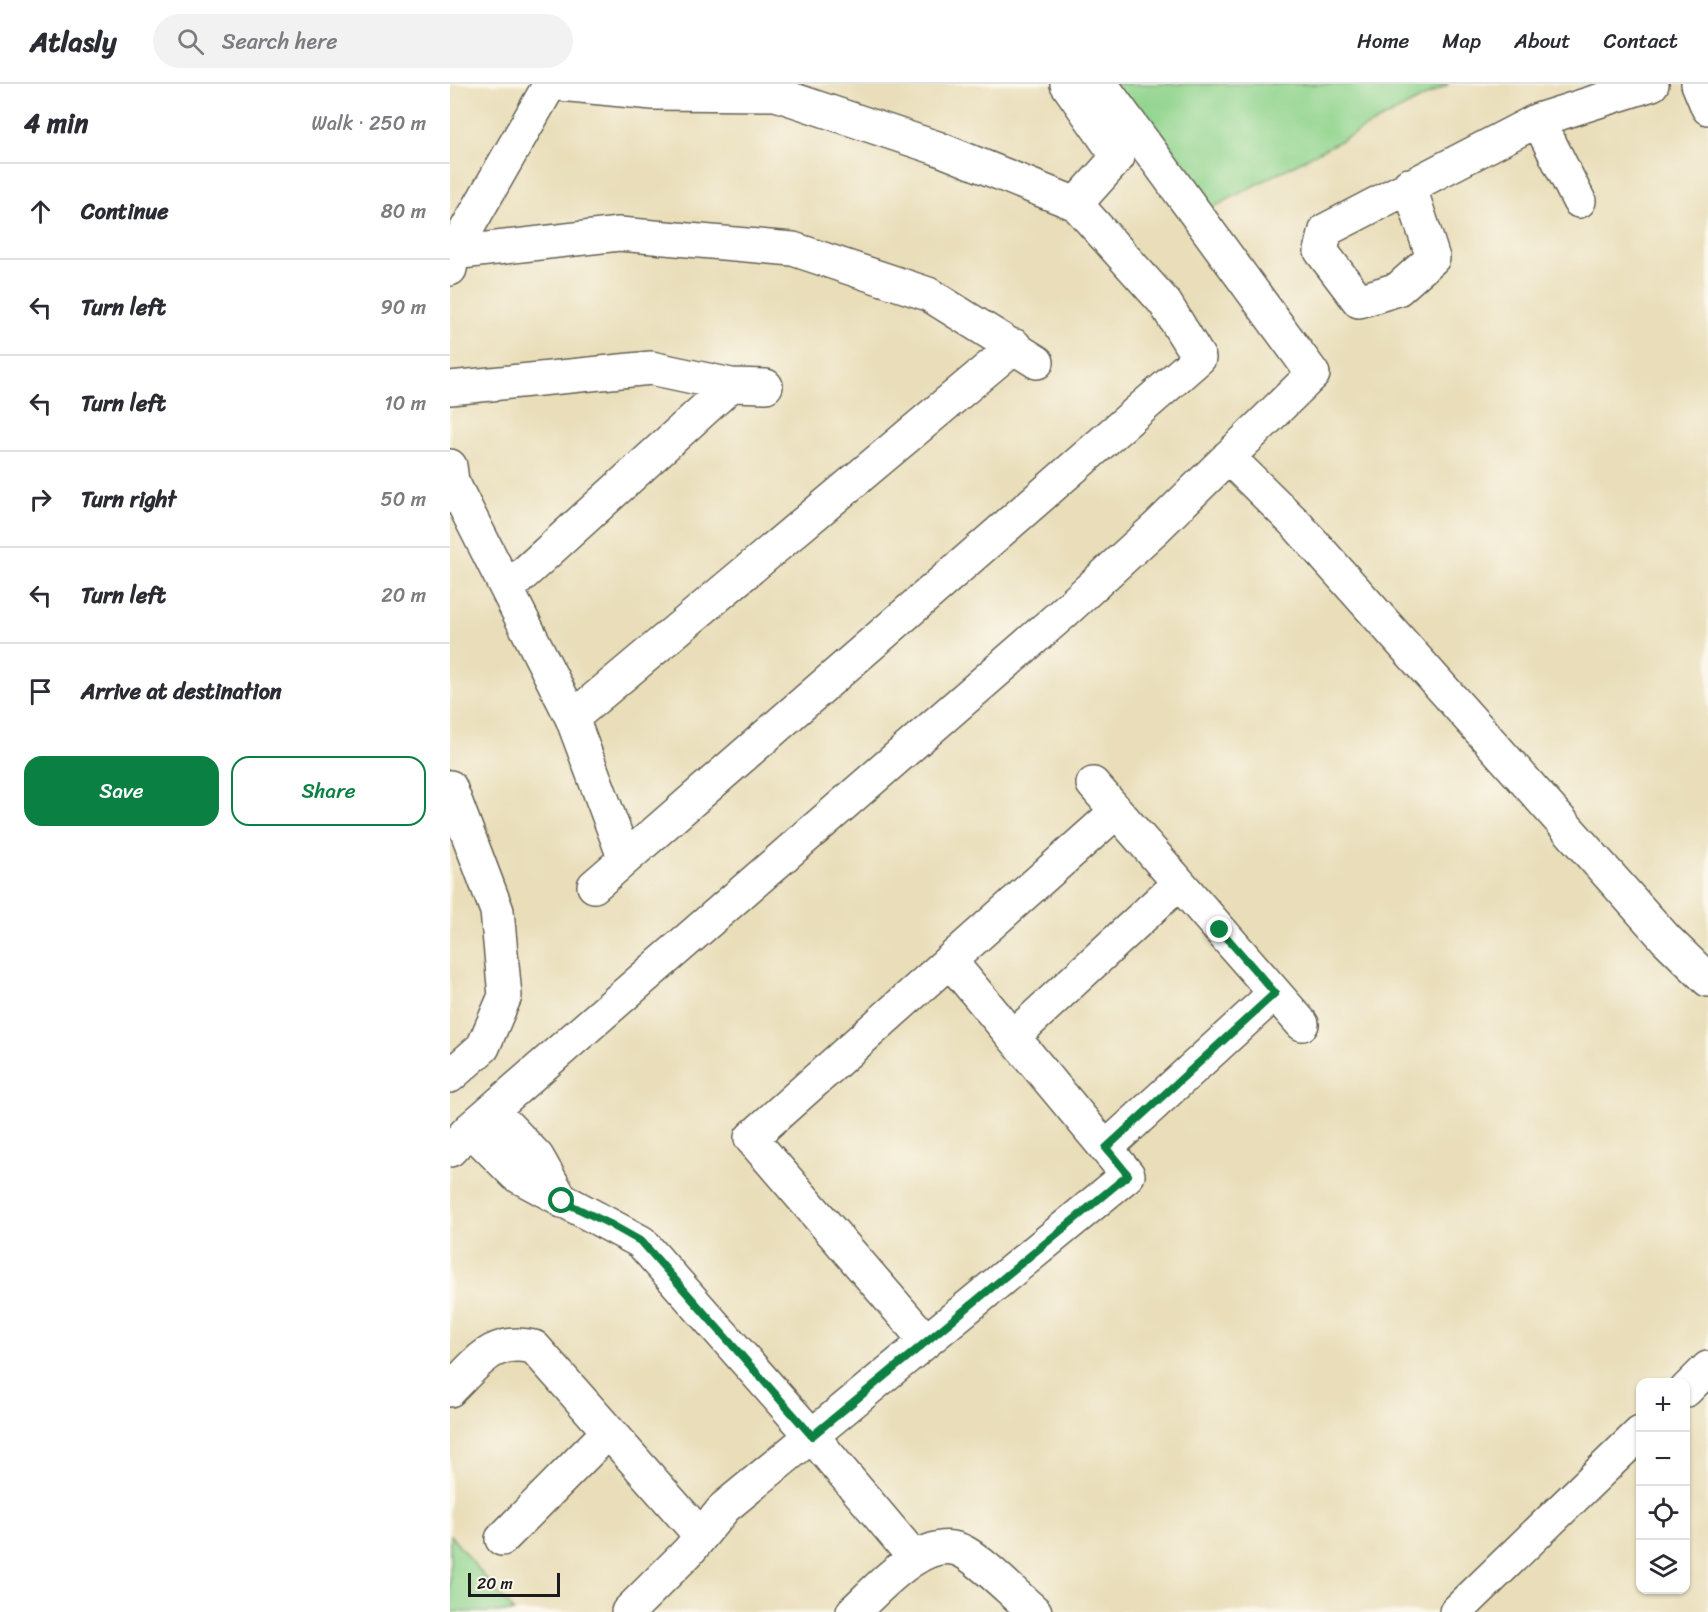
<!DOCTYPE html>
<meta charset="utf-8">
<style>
body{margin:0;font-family:Sriracha,sans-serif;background:#f2f2f3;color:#2b2b33}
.controls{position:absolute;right:18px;bottom:18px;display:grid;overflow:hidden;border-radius:12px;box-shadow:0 2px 4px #0004}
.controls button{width:54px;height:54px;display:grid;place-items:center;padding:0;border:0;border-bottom:2px solid #e1e1e2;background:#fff;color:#2b2b33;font:30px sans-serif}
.scale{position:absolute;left:18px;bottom:15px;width:92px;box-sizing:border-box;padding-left:6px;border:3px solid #1c1c1c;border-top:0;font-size:16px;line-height:21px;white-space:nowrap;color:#1c1c1c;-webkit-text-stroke:4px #fbf7ec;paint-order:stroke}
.stop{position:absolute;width:18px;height:18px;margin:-14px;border:4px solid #0b8043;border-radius:50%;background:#fff}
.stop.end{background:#0b8043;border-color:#fff;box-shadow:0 2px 6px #0008}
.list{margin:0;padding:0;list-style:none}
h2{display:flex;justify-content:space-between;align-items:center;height:78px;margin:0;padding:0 24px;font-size:26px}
h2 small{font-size:20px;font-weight:400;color:#7c7c81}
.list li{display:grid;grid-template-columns:39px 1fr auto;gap:18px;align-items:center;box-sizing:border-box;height:96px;padding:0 24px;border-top:2px solid #e1e1e2}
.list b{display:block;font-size:22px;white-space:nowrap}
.list em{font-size:20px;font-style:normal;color:#7c7c81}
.actions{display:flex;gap:12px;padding:18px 24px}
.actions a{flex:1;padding:14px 0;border:2px solid #0b8043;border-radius:18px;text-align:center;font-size:21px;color:#0b8043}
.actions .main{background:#0b8043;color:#fff}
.icon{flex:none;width:33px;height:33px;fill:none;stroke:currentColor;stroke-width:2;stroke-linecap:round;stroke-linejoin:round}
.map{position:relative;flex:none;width:1258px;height:1528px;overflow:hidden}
header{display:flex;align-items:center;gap:36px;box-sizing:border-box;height:84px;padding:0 30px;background:#fff;border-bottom:2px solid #e1e1e2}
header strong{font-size:28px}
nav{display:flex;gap:33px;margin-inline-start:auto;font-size:21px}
.search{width:420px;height:54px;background:#f2f2f3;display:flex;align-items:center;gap:15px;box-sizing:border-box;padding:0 21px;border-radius:33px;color:#7c7c81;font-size:22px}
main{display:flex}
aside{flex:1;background:#fff}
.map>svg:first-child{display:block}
.green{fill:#90d48d;stroke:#567854;stroke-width:1.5}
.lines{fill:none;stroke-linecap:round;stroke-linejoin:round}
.street-casing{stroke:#646053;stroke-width:36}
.street{stroke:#fff;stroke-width:33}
.route{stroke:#0b8043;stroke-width:8}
</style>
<header>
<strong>Atlasly</strong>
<div class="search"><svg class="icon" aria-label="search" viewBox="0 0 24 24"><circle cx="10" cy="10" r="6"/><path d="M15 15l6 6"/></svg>Search here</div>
<nav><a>Home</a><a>Map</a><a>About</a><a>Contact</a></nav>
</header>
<main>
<aside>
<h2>4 min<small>Walk · 250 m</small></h2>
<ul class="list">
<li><svg class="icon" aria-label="ahead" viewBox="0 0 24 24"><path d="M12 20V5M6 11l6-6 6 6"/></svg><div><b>Continue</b></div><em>80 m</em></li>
<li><svg class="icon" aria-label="left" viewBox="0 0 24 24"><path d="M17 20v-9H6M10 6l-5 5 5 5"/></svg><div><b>Turn left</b></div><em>90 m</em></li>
<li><svg class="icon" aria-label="left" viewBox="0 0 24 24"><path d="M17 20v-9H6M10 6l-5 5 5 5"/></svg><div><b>Turn left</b></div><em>10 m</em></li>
<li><svg class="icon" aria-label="right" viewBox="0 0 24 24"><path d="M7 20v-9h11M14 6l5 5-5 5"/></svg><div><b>Turn right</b></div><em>50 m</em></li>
<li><svg class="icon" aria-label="left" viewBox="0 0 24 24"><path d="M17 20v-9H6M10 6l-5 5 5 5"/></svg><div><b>Turn left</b></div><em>20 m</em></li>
<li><svg class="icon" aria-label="arrive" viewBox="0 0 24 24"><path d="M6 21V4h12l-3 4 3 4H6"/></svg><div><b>Arrive at destination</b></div></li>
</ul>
<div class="actions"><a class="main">Save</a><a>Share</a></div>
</aside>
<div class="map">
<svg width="1258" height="1528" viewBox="0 0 1258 1528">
<rect width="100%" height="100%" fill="#fbf7ec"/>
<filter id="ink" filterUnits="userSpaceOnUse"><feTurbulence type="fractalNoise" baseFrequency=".0167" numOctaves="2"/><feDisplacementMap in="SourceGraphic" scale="12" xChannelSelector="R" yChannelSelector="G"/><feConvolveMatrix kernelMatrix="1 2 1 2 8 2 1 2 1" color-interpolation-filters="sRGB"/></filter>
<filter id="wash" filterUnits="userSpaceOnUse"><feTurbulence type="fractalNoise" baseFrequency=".008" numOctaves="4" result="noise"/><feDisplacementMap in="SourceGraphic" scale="24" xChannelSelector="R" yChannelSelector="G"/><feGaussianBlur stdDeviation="1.35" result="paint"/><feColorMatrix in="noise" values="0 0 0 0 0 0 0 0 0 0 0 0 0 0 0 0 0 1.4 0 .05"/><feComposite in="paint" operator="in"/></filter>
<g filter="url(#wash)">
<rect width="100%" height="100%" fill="#e9deb9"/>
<path class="green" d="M662 0H999L756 127Z
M0 1451 64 1528H0Z"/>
</g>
<g filter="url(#ink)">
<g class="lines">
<defs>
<path id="street" d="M110 0 203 9 326 10 487 64 626 120 715 219 749 274 144 802
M617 0 668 73 626 120
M1248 0 1258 24
M1088 36 1129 117
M959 101 983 174 948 205 909 217 871 167 876 146 1088 36 1202 0
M3 169 169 150 343 165 478 210 587 278
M0 185 3 169 100 0
M0 304 201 284 281 301 316 302
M778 373 846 440 1216 855 1258 896
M0 382 2 397 122 634 174 773
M57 505 281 301
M122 634 565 262
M643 700 852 940
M0 703 47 827 55 912 33 963 0 992
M563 953 729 799
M42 1026 87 1073 112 1117
M20 1045 66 1091 191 1158 362 1352 463 1472
M656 1064 825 909
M0 1066 20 1045 611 531 707 443 863 290 651 0
M476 1257 301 1054 666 728
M0 1306C27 1280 42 1253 84 1263L251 1452
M1236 1306 1258 1284
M52 1455 158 1348
M178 1528 238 1468 275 1423 678 1091 500 877
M403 1528C428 1505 477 1447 514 1468 534 1479 566 1512 585 1528
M1006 1528 1190 1349"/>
</defs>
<use href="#street" class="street-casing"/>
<use href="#street" class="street"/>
</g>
</g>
<g class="lines" filter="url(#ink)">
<path class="route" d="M112 1117 160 1140 192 1158 362 1352 678 1091 656 1064 825 909 770 846"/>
</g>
</svg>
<div class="controls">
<button>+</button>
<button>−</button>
<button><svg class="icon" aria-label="locate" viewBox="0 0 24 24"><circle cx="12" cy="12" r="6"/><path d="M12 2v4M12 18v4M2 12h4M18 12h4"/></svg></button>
<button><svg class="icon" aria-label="layers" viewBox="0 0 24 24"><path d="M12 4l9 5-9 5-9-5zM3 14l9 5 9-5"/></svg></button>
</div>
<div class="scale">20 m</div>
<div class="stop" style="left:112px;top:1117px"></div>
<div class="stop end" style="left:770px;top:846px"></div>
</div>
</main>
